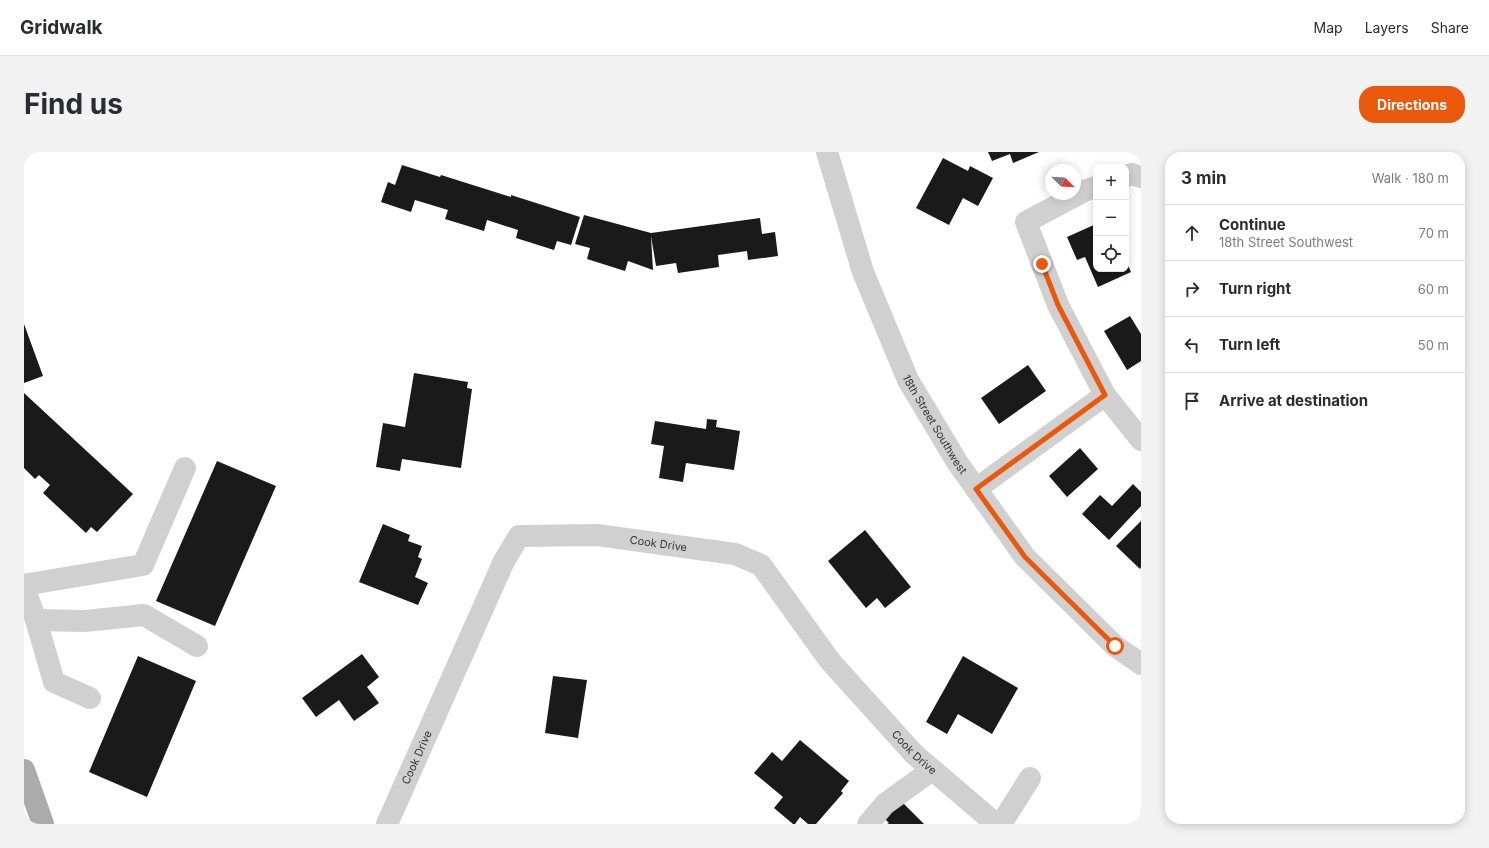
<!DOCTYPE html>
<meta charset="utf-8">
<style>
body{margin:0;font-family:Inter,sans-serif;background:#f2f2f3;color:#2b2b33}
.controls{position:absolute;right:12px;top:12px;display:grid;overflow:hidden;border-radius:8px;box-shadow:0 2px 10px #0003}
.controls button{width:36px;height:36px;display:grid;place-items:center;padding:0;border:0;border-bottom:1px solid #e1e1e2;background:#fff;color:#2b2b33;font:20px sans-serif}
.compass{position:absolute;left:1021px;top:12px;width:36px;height:36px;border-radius:50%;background:#fff;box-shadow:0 2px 10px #0003;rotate:114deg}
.stop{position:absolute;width:12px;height:12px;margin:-9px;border:3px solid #ea580c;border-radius:50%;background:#fff}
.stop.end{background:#ea580c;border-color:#fff;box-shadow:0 1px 4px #0008}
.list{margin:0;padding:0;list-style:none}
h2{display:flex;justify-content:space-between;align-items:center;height:52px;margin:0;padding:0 16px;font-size:17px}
h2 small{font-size:13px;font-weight:400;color:#7c7c81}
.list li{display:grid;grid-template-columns:26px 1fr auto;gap:12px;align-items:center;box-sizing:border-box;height:56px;padding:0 16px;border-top:1px solid #e1e1e2}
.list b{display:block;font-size:15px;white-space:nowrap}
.list p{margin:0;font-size:13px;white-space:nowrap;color:#7c7c81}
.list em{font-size:13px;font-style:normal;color:#7c7c81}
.icon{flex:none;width:22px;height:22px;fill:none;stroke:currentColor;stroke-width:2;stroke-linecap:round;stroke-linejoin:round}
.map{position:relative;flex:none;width:1117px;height:672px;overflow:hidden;border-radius:16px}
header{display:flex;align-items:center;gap:24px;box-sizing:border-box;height:56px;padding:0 20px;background:#fff;border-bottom:1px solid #e1e1e2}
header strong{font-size:19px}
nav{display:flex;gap:22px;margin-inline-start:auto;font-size:14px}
.intro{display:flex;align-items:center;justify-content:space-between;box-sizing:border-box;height:96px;padding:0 24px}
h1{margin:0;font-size:28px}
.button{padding:10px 18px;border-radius:16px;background:#ea580c;color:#fff;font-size:14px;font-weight:700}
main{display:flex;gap:24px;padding:0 24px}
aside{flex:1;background:#fff;border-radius:16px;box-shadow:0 2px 10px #0003}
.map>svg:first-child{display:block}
.building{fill:#1a1a1a}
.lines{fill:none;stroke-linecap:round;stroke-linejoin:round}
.minor{stroke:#d0d0d0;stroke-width:22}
.major{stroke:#ababab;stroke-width:22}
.route{stroke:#ea580c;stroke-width:5}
.labels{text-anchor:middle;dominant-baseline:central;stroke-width:4;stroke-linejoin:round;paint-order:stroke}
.street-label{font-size:11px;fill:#333;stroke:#fff}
</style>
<header>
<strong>Gridwalk</strong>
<nav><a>Map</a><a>Layers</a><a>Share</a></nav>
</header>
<div class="intro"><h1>Find us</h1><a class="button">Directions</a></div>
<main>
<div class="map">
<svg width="1117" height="672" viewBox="0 0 1117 672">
<rect width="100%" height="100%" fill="#fff"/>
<path class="building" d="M964 0H1015L989 11 986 2 968 9Z
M919 6 944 19 946 14 969 26 954 54 939 46 925 73 892 56Z
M378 13 416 25 417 23 487 45V43L556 65 547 93 533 89 530 98 492 86 494 78 463 68 460 79 421 67 424 58 391 48 387 60 357 50 364 30 371 33Z
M560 63 627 81 736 66 738 82 751 80 754 104 724 108 723 99 694 103 695 115 654 121 652 111 632 114 627 84 629 118 604 109 601 119 563 107 566 96 551 92Z
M1072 72V117H1102V109L1107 120 1074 135 1061 105 1053 108 1043 85Z
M1106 164 1117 182V209L1103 218 1080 179Z
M0 172 19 224 0 231Z
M1004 213 1022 239 975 272 957 246Z
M390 221 444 230 443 236 448 237 437 316 378 307 376 319 352 315 359 271 381 275Z
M0 241 109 342 73 380 67 375 62 381 19 341 26 333 15 323 11 327 0 316Z
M683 267 693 268 692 275 716 279 710 318 662 311 659 330 635 326 640 294 627 292 631 269 682 277Z
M1056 296 1074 317 1043 345 1025 324Z
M193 309 252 334 191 474 132 449Z
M1109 332 1117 340V354L1085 388 1058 362 1076 343 1088 354Z
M1117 369V415L1116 417 1092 394Z
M359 372 386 383 384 389 398 394 394 405 398 407 391 425 404 431 394 453 335 430Z
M841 378 887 435 861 456 853 446 842 456 804 409Z
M338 502 355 525 343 535 355 551 330 569 315 548 292 565 278 546Z
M114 504 172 529 123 645 65 620Z
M939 504 994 536 968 582 934 562 923 582 902 570Z
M529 524 563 528 554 586 521 581Z
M776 588 825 629 817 639 819 641 792 672H784L776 665 771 672H769L750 656 759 645 730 621 748 600 758 609Z
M873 645 900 672H863L865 671 856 662Z"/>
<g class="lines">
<g class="minor">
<path id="s1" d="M803 0 839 120 884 228 933 310 1001 405 1091 494 1117 512"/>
<path d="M1102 24 1108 22 1117 25"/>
<path d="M1072 35 1062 38 1002 70 1034 153 1081 243 1117 288"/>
<path d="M952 337 1081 243"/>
<path d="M0 433 119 413 161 316"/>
<path d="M0 436 12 468 30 530 66 546"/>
<path d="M12 468 61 469 120 463 173 494"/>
<path id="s2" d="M363 672 480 409 495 384 573 383 711 402 737 413 806 509 890 602 972 672"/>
<path d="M844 672 861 652 908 618"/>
<path d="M977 672 1006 626"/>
</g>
<path class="major" d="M0 618 19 672"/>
</g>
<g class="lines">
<path class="route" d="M1018 112 1034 153 1081 243 952 337 1001 405 1091 494"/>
</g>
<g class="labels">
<g class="street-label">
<text stroke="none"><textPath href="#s1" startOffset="294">18th Street Southwest</textPath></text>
<text stroke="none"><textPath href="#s2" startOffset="457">Cook Drive</textPath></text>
<text stroke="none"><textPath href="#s2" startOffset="805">Cook Drive</textPath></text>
<text stroke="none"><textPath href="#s2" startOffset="73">Cook Drive</textPath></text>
</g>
</g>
</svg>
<div class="controls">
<button>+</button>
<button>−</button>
<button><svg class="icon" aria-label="locate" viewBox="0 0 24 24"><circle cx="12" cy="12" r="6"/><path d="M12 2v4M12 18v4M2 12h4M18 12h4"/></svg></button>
</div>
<svg class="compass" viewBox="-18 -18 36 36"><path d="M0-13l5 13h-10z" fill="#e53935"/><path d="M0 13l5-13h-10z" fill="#7c7c81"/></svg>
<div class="stop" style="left:1091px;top:494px"></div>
<div class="stop end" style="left:1018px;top:112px"></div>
</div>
<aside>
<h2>3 min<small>Walk · 180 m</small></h2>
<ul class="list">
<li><svg class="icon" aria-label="ahead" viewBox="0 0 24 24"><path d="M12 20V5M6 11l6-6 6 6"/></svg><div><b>Continue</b><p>18th Street Southwest</p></div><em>70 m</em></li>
<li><svg class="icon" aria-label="right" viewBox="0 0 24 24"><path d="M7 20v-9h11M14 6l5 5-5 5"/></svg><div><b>Turn right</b></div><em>60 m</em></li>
<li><svg class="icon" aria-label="left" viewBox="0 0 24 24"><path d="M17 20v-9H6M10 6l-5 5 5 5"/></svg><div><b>Turn left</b></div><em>50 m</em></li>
<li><svg class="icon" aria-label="arrive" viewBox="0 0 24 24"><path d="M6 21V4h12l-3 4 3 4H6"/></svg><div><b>Arrive at destination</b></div></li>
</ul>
</aside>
</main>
